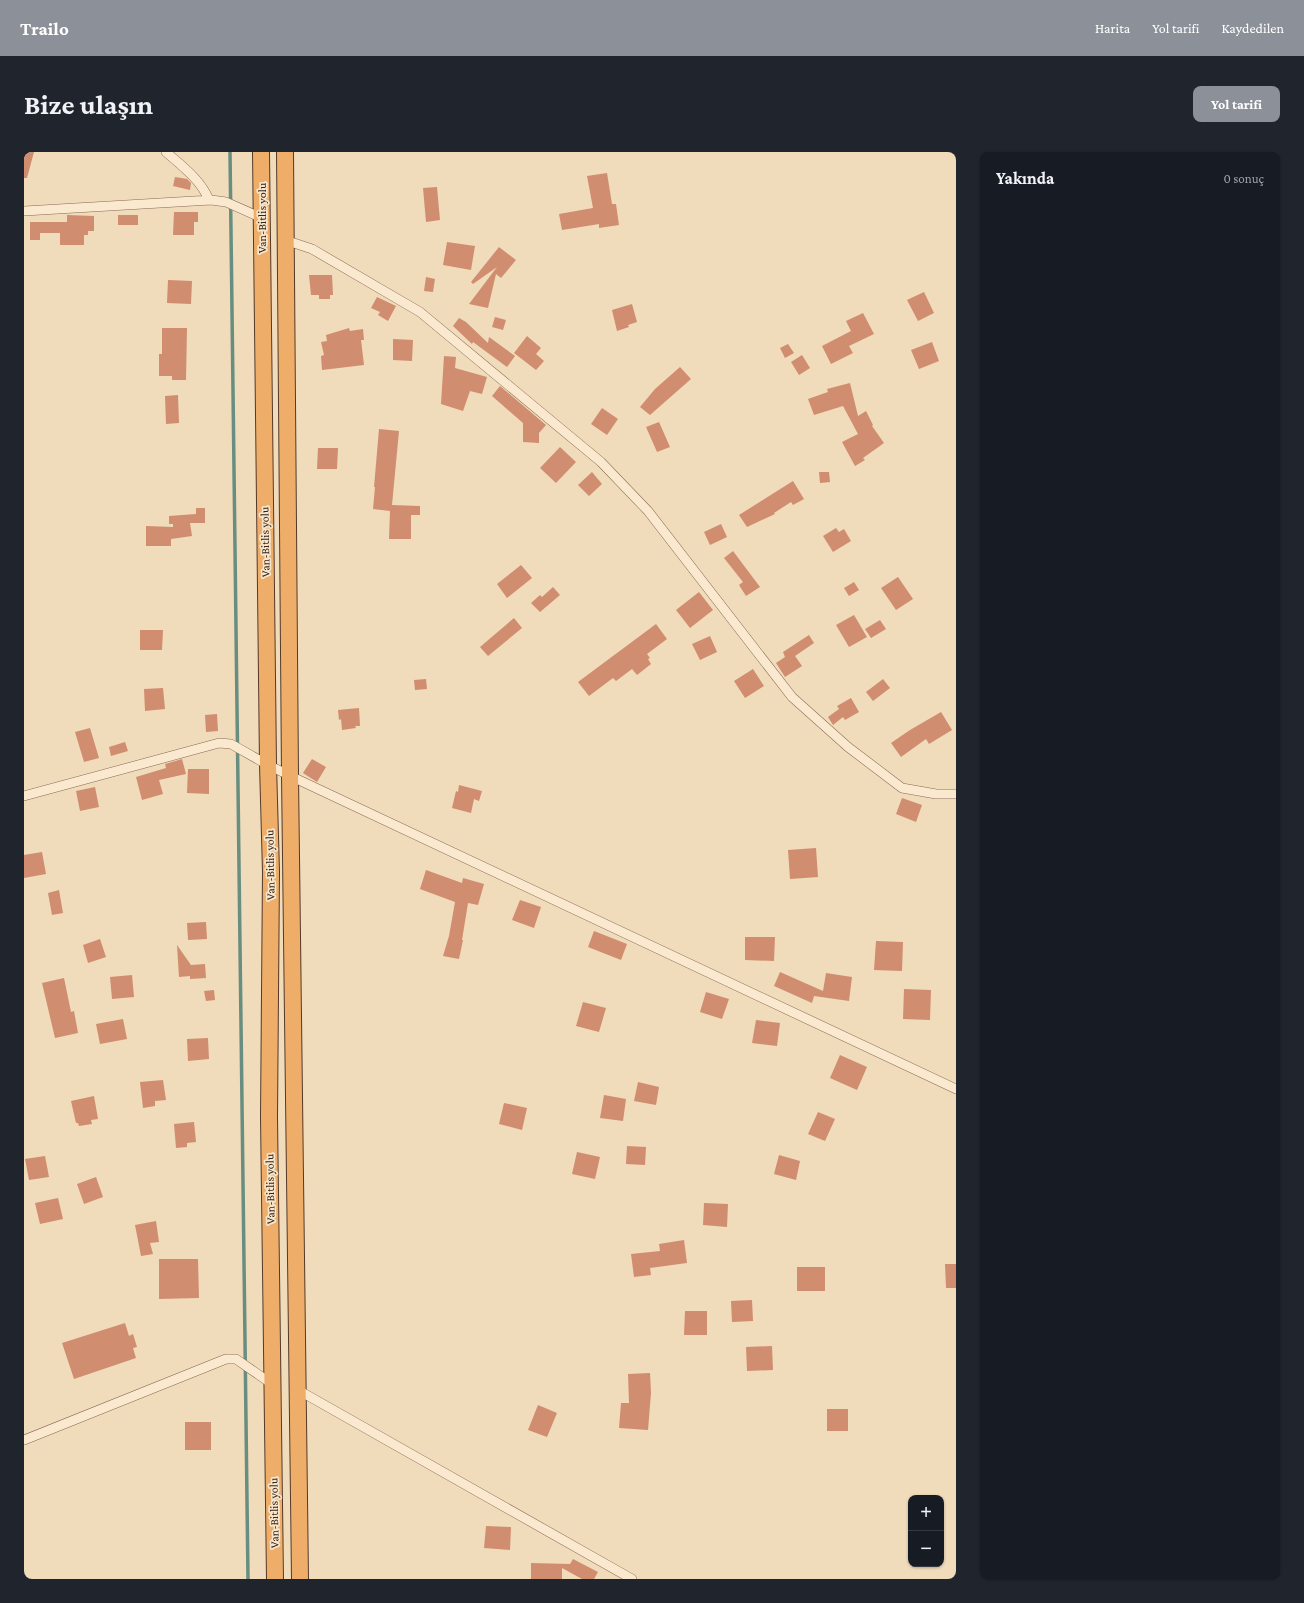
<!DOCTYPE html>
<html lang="tr">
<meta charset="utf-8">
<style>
body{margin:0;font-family:"Crimson Pro",serif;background:#20242c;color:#f1f3f6}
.controls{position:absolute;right:12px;bottom:12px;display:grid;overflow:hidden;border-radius:8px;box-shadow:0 1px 3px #0004}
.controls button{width:36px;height:36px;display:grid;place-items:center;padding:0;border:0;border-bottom:1px solid #363941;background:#171b24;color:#f1f3f6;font:20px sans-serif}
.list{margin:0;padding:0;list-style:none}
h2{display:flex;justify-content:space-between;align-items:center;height:52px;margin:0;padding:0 16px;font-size:17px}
h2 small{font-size:13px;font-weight:400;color:#9ea1a6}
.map{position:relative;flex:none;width:932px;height:1427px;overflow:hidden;border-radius:8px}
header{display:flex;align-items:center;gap:24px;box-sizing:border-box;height:56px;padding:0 20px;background:#8c9099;color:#fff}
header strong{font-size:19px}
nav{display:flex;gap:22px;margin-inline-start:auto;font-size:14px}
.intro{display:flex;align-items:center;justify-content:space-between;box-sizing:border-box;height:96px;padding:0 24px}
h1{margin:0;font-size:28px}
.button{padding:10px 18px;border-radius:8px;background:#8c9099;color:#fff;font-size:14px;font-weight:700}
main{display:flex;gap:24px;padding:0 24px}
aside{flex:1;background:#171b24;border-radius:8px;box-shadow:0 1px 3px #0004}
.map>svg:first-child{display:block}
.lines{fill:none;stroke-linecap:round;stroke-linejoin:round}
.stream{stroke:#678e80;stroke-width:3.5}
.building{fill:#d08d6f}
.minor-casing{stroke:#886a54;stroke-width:10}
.trunk-casing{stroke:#553929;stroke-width:18}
.minor{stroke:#fbe9cf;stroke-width:9}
.trunk{stroke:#eeae6a;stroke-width:16}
.labels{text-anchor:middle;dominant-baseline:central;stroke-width:3.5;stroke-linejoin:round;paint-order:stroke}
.street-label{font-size:12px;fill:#36251a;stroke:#f7e6cb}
</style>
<header>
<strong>Trailo</strong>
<nav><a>Harita</a><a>Yol tarifi</a><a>Kaydedilen</a></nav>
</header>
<div class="intro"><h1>Bize ulaşın</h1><a class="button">Yol tarifi</a></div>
<main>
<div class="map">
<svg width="932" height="1427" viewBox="0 0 932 1427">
<rect width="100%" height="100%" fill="#f0dbbb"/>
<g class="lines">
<path class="stream" d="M206 0 224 1427"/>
</g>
<path class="building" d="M0 0H10L3 26H0Z
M583 21 588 52H592L595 73 575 76V72L538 78 535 62 569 56 563 24Z
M151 25 163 27 167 31 166 38 149 34Z
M413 35 416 68 402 70 399 36Z
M150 60H174V70H170V83H149Z
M43 63 70 64V79H64V83H60V93H36V81H16V88H6V70H43Z
M94 63H114V73H94Z
M423 90 451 94 447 118 419 113Z
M475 95 492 108 477 126 472 122 464 156 445 152 473 115 449 132 447 130Z
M285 123H308L309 143H306V147H295V143H287Z
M402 125 411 127 409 140 400 139Z
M144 128 168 129 167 152 143 151Z
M900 140 910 161 894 169 883 148Z
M353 145 372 154 364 169 354 163 356 160 347 156Z
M608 152 613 170 604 173 605 175 593 179 588 158Z
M839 161 850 182 825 194 829 201 807 212 798 194 827 179 822 169Z
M471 165 482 168 479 178 468 175Z
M435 166 442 170 464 191 465 185 491 204 483 215 449 190 448 192 429 174Z
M138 176H163L162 228H148V224H135V202H138Z
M325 176 326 179 339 177 340 188H337L340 213 298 218 297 204 300 203 297 190 303 189 302 183Z
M503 184 517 196 512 202 520 209 512 218 490 201Z
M369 187 389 188 388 209 369 208Z
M908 190 915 209 895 217 887 198Z
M764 192 770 201 761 206 756 196Z
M778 203 786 216 775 223 767 210Z
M420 204 432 205 431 216 463 225 458 242 446 239 439 259 417 252Z
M656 215 667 227 626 263 616 255 631 237Z
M826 231 834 264 842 259 849 273 848 274 860 291 839 306 841 308 831 314 818 290 834 282 819 254 790 263 784 247 804 240 803 237Z
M476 234 522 273 515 281V291L499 290V271L468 244Z
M154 243 155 271 142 272 141 244Z
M578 256 594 267 583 283 567 272Z
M635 270 646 295 633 300 622 275Z
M355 277 375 279 368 353 396 354V363H387V387H365L366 359 349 357 351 335H350Z
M536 295 552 310 532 331 516 316Z
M294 296H314L313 317H293Z
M568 320 578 332 565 344 554 333Z
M795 320H805L806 330 796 331Z
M769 329 780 347 769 353 767 350 750 361 751 362 723 375 715 363Z
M172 356H181V371H166L168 384 147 387V394H122V374L149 375V372H145V364L172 362Z
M697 372 703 385 686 393 680 380Z
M812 376 815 380 820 377 827 389 809 400 799 384Z
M709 399 736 435 722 444 715 433 719 430 700 406Z
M497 413 508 426 483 446 473 432Z
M874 425 889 447 872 458 857 436Z
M830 430 835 438 825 444 820 436Z
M529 435 536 443 516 460 507 451 516 443 518 445Z
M675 440 689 458 666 476 652 458Z
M830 463 843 485 825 495 812 473Z
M490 466 498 476 464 504 456 495Z
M856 468 862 477 847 486 841 477Z
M632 472 643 487 623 502 626 506 624 507 627 512 613 523 608 517 592 529 589 526 565 544 554 530Z
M116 478H139L138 498H116Z
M785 483 790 491 771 504 778 514 761 525 752 511 761 505 759 500Z
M686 484 693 500 676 508 668 492Z
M729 517 740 534 721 546 710 529Z
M402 527 403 537 391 538 390 528Z
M859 527 866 536 849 549 842 540Z
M139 536 141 557 121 559 120 537Z
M827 546 835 560 821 568 819 565 809 573 804 565 815 557 813 554Z
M335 556 336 574H331L332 576 318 578 317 567 315 568 314 558Z
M917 560 928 578 905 592 902 587 877 605 867 591 886 578Z
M193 562 194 579 182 580 181 563Z
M66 576 75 606 60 610 51 580Z
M101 590 104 599 87 604 85 595Z
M158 607 162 622 135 628 139 642 118 648 112 625 142 616 141 612Z
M288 607 302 615 293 630 279 621Z
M164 617H185V642L163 641Z
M435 633 458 639 455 649 450 647 447 661 428 656 432 639 434 640Z
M71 635 75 655 56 659 52 639Z
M878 646 898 653 892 670 872 662Z
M792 696 794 725 766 727 764 698Z
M18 700 22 722 0 726V703Z
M402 718 438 731 439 726 460 732 454 753 444 751 438 788H439L435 807 419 804 425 784 431 750 396 737Z
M35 738 39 761 28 763 24 741Z
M496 748 517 755 510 776 488 768Z
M182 770 183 787 164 788 163 771Z
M570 779 603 792 597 808 564 795Z
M721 785H751L750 809 721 808Z
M76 787 82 805 64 811 59 793Z
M852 789 879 790 878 819 850 818Z
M153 793 167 813 181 812 182 826 166 827V824L155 825Z
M756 820 799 839 802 821 828 825 825 849 790 844 788 851 750 834Z
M108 823 110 845 88 847 86 825Z
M40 826 47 860 50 859 54 881 31 886 18 831Z
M880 837 907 838 906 868 879 867Z
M190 838 191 848 182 849 180 839Z
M682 840 705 847 698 867 676 860Z
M559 850 582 856 575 880 552 874Z
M99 867 103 887 76 892 72 872Z
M732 868 756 871 753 894 728 891Z
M184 886 185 907 164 909 163 887Z
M816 903 843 915 833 938 806 926Z
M139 928 142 948 131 949V954L119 956 116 930Z
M614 930 635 935 632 953 610 949Z
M580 943 602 947 599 969 576 966Z
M70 944 74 967 67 968 68 972 55 974 54 971H52L47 949Z
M480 951 503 956 498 978 475 972Z
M794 960 811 967 801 989 784 982Z
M170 970 172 990 163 991V995L152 996 150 972Z
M603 994 622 995 621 1013 602 1012Z
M553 1000 576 1005 571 1027 548 1022Z
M755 1003 776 1009 772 1028 750 1022Z
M21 1004 25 1025 5 1028 1 1007Z
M72 1025 79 1045 60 1052 53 1032Z
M34 1046 39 1067 16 1072 11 1051Z
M680 1051 704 1052 703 1075 679 1073Z
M132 1069 135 1090 126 1091 129 1102 117 1104 111 1073Z
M660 1088 663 1111 626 1116 627 1123 610 1125 607 1102 636 1099 635 1092Z
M135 1107H174L175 1146 135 1147Z
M921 1112H932V1136H922Z
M773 1115H801V1139H773Z
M728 1148 729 1169 708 1170 707 1149Z
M661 1159H683V1183H660Z
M101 1171 105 1184 109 1182 113 1195 109 1196 112 1206 50 1227 38 1191Z
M748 1194 749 1218 723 1219 722 1195Z
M626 1221 627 1241 624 1278 595 1276 597 1251H605L604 1222Z
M514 1253 533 1261 523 1285 504 1278Z
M803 1257H824V1279H803Z
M161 1270H187V1298H161Z
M462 1374 487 1375 486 1398 460 1396Z
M549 1407 574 1420 570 1427H558L538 1416V1427H507V1411L546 1412Z"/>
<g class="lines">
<defs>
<path id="minor" d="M142 0C158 14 177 28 185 48
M0 59 187 48 202 50 238 66
M261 88 288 97 396 160 577 310 624 359 768 545 824 595 878 636 912 642H932
M0 644 195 591 207 592 244 613 277 629 932 937
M274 1238 608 1427
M0 1288 202 1207H212L248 1232"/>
<path id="trunk" d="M237 0 244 613 247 720 245 965 251 1427
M261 0 266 624 276 1427"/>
</defs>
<use href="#minor" class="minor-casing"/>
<use href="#trunk" class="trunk-casing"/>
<use href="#minor" class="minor"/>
<use href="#trunk" class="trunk"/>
</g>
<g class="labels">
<g class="street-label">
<text transform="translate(238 66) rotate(-90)">Van-Bitlis yolu</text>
<text transform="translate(241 390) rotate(-91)">Van-Bitlis yolu</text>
<text transform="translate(246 713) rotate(-91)">Van-Bitlis yolu</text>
<text transform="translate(246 1037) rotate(-91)">Van-Bitlis yolu</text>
<text transform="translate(250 1361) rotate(-91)">Van-Bitlis yolu</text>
</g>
</g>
</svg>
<div class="controls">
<button>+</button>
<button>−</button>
</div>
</div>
<aside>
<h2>Yakında<small>0 sonuç</small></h2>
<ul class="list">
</ul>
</aside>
</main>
